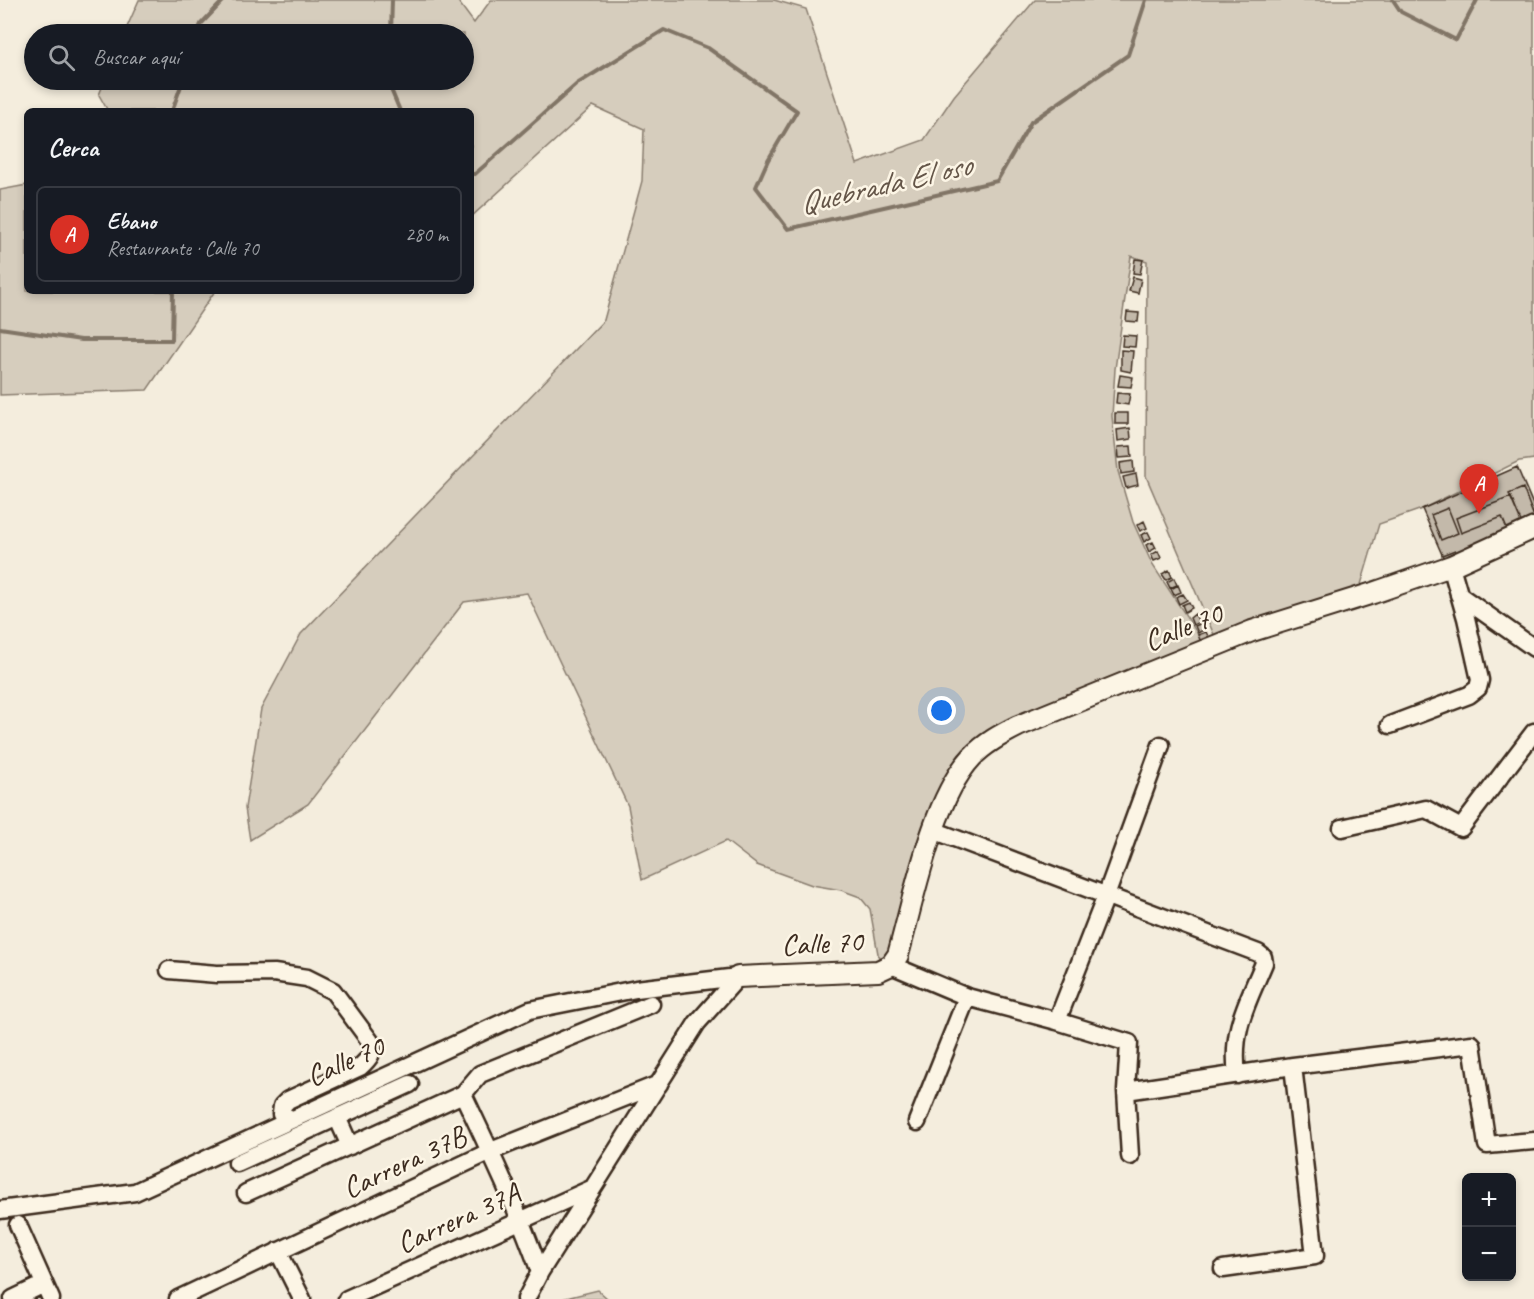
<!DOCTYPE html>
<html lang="es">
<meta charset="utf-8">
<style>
body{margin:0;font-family:Caveat,sans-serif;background:#242831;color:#f1f3f6}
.controls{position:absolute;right:18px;bottom:18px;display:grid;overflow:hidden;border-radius:9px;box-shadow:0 3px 9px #0003}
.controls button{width:54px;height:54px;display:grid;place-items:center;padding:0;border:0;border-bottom:2px solid #363941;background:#171b24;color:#f1f3f6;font:30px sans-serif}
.you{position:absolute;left:942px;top:711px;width:21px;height:21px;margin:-15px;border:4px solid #fff;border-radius:50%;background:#1a73e8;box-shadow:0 0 0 9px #1a73e833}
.badge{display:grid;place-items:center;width:39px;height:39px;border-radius:50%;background:#d93025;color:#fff;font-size:20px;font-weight:700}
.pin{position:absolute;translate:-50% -50px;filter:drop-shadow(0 2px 3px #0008)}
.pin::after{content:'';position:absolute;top:32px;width:21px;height:18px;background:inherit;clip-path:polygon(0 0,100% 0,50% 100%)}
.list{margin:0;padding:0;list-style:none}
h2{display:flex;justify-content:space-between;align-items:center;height:78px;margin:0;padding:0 24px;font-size:26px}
h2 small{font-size:20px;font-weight:400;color:#9ea1a6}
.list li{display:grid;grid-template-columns:39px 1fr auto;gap:18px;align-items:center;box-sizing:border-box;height:96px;margin:0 12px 12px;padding:0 12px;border:2px solid #363941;border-radius:9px}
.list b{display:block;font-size:22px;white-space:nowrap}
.list p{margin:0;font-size:20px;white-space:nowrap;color:#9ea1a6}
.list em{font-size:20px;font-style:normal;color:#9ea1a6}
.icon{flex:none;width:33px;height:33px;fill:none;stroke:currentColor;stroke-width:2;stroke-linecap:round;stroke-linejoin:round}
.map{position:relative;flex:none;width:1534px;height:1299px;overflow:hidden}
.search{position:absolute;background:#171b24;box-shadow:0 3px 9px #0003;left:24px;top:24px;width:450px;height:66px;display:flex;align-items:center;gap:15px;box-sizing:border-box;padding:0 21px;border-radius:33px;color:#9ea1a6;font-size:22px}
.panel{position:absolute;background:#171b24;box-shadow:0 3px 9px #0003;left:24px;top:108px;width:450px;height:186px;border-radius:9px}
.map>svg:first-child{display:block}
.green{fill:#d6cdbd;stroke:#887c6e;stroke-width:1.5;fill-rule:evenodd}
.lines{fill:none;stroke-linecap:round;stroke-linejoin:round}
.stream{stroke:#817466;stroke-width:4}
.building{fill:#c3b9aa;stroke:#3b2a1e;stroke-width:1.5}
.minor-casing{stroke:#3b2a1e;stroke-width:21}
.major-casing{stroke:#3b2a1e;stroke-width:24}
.minor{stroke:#fcf5e5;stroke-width:16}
.major{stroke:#fcf5e5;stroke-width:20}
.labels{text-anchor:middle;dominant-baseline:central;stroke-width:5;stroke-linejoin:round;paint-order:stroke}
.street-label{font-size:30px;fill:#3b2a1e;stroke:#fcf5e5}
.water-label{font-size:32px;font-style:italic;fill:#645548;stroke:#fcf5e5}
</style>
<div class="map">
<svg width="1534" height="1299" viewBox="0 0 1534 1299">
<rect width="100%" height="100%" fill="#f4eddd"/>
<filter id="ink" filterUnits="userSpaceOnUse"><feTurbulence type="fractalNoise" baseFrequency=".0167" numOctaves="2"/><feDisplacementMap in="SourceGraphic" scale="12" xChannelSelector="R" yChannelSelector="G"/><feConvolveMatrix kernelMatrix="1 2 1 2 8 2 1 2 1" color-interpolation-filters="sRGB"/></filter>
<g filter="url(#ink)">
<path class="green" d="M139 0H457L474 23 491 0H774L806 9 857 164 924 140 954 96 1035 0H1534V459L1519 461 1422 509 1379 524 1357 598 1206 650 973 756 911 908 898 955 880 965 870 909 860 897 841 890 812 885 757 865 726 841 642 880 628 806 527 593 464 602 308 804 250 840 245 808 261 709 301 634 604 320 642 181 644 129 593 106 471 217V111H108L99 95 105 80H464V34H124ZM1131 256 1147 261 1146 476 1218 644 1205 649 1196 631 1152 564 1133 522 1118 471 1112 416 1115 369Z
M27 185V291H215L147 390 0 395V190Z
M598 1290 608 1299H562Z"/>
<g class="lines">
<path class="stream" d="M1393 0 1401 12 1456 40 1477 0
M197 34 201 24 224 0
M391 34 392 0
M390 80V87L400 111
M172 111 183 80
M471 174H475L577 84 664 30 708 48 797 111 768 160 756 187 788 229 997 181 1031 122 1128 55 1146 0
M0 328 81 340H172L173 291"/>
</g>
<path class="building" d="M1135 259 1143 260 1140 274 1133 273Z
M1133 277 1141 279 1138 293 1129 291Z
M1127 312 1139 313 1138 322 1126 321Z
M1123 335 1136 336 1135 347 1122 346Z
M1121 350 1133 351 1131 372 1121 370Z
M1120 375 1133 377 1131 387 1118 386Z
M1117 393 1130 394 1128 405 1116 403Z
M1115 413H1128V424H1115Z
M1130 428 1131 439 1118 441 1117 430Z
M1131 446 1132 457 1119 458 1118 447Z
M1133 461 1134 472 1121 474 1120 463Z
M1517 467 1534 507V520L1444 559 1422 509Z
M1136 474 1138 485 1126 488 1123 477Z
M1523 488 1534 517 1521 522 1509 494Z
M1511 497 1521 522 1507 529 1502 517 1461 533 1456 518Z
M1448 508 1458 533 1441 540 1431 515Z
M1144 521 1147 528 1140 531 1137 525Z
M1148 532 1151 538 1144 542 1141 535Z
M1153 542 1156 548 1149 552 1146 545Z
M1455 550 1458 557 1444 562 1442 555Z
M1158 551 1161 558 1154 561 1151 555Z
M1169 570 1172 577 1166 580 1162 574Z
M1174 578 1177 585 1170 588 1167 582Z
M1178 585 1181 592 1174 595 1171 589Z
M1183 594 1187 600 1179 604 1176 597Z
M1189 602 1192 608 1185 612 1182 605Z
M1195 614 1199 622 1193 625 1190 618Z
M1202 623 1205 629 1198 633 1195 626Z
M1206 632 1209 638 1201 642 1198 635Z"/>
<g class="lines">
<defs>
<path id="minor" d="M1459 595 1534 648
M1390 725 1469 695 1478 688 1480 680 1466 618 1451 566
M1342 828 1426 809 1461 828 1534 732
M933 830 1258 953 1263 957 1264 963C1247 1004 1231 1029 1237 1075
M891 965 967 997 1057 1021 1129 1043 1126 1091 1130 1156
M169 970 217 974 274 973 307 978 333 991 370 1041C374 1053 370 1058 360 1067L288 1100 282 1106 281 1114 291 1119
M1057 1021 1106 896 1161 745
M1126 1091 1293 1066 1472 1044 1487 1145 1534 1141
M463 1094C491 1153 518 1210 540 1272
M337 1117 350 1146
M917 1122 967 997
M237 1163 410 1084
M246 1193 463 1094 480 1074 651 1004
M0 1210 135 1192 530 1010 636 989 738 977
M18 1225 51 1299
M278 1251 302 1299
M1223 1269 1315 1256 1293 1066
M13 1299 44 1284
M178 1299 491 1151 659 1084
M347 1299 593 1188
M526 1299 540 1272 697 1023 738 977"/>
<path id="major" d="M738 977 878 971 891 965 898 955C914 898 932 800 972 757 985 743 1002 734 1018 726L1252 631 1373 593 1451 566 1534 528"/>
</defs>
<use href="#minor" class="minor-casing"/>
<use href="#major" class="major-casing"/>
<use href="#minor" class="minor"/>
<use href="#major" class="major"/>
</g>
</g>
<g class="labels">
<g class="street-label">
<text transform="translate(1183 627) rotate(-22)">Calle 70</text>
<text transform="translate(822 943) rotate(-3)">Calle 70</text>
<text transform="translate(345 1061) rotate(-24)">Calle 70</text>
<text transform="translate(404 1162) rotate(-25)">Carrera 37B</text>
<text transform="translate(458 1218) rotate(-24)">Carrera 37A</text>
</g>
<g class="water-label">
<text transform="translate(885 184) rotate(-13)">Quebrada El oso</text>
</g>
</g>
</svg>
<div class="controls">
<button>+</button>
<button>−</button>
</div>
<div class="you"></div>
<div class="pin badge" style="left:1479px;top:514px">A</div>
<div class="search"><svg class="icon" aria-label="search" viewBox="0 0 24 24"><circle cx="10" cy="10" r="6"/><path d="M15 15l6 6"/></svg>Buscar aquí</div>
<section class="panel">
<h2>Cerca<small></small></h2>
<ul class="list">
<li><span class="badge">A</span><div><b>Ebano</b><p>Restaurante · Calle 70</p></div><em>280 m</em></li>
</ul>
</section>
</div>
